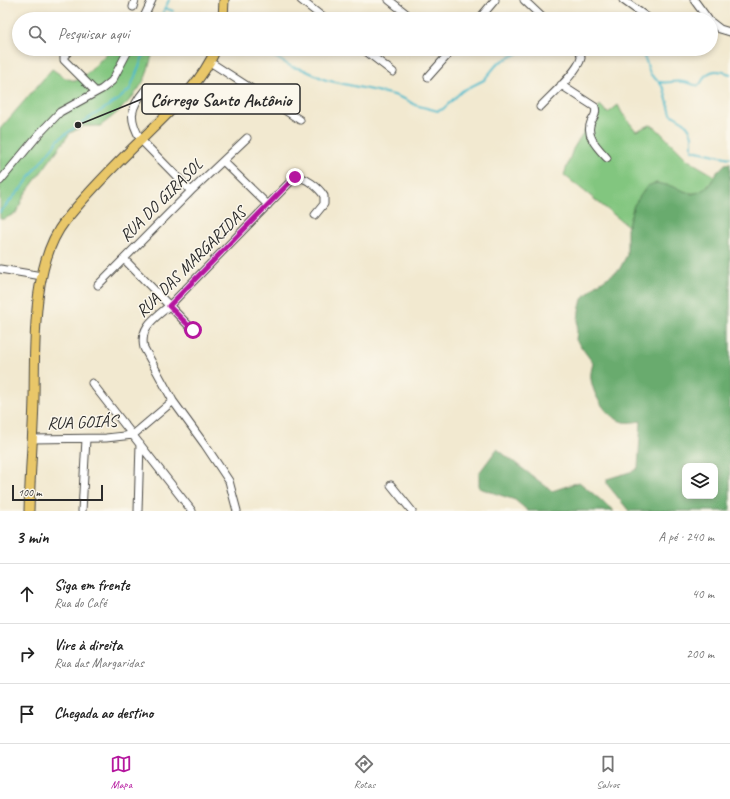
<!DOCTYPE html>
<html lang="pt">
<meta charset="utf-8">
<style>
body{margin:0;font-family:Caveat,sans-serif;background:#f2f2f2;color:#222}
.controls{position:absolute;right:12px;bottom:12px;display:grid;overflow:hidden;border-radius:8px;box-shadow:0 2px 6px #0003}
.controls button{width:36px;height:36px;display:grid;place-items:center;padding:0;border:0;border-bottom:1px solid #e0e0e0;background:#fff;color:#222;font:20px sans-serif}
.scale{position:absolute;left:12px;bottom:10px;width:91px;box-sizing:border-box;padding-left:4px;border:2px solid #2b2b2b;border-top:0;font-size:11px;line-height:14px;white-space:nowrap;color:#2b2b2b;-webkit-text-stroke:3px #fbf7ec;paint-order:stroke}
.stop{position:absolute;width:12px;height:12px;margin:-9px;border:3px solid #b5179e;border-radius:50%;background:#fff}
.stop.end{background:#b5179e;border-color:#fff;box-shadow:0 1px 4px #0008}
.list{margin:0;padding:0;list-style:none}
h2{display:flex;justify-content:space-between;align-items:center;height:52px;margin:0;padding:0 16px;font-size:17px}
h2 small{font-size:13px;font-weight:400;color:#767676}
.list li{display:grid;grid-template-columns:26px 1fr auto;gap:12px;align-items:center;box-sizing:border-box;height:60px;padding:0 16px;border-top:1px solid #e0e0e0}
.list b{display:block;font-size:15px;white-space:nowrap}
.list p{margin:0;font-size:13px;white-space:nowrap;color:#767676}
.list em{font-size:13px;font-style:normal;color:#767676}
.icon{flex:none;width:22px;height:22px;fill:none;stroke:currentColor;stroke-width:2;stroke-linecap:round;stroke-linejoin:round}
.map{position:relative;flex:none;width:730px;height:511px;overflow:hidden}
.search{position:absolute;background:#fff;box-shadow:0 2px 6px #0003;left:12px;right:12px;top:12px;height:44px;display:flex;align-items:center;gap:10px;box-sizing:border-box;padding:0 14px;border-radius:22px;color:#767676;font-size:15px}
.sheet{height:232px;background:#fff}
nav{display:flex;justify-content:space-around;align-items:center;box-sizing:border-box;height:56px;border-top:1px solid #e0e0e0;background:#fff;font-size:11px;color:#767676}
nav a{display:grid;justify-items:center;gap:2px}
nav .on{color:#b5179e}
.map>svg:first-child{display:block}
.green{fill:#82c67f;stroke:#567855}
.forest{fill:#69ab6e;stroke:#4a6b4c;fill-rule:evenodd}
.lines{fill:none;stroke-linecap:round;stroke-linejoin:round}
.stream{stroke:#50bbcc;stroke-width:2}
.minor-casing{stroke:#494844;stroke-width:9}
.major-casing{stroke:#494844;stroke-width:11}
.minor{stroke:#fff;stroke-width:7}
.major{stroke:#e9c769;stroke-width:9}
.route{stroke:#b5179e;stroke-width:5}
.labels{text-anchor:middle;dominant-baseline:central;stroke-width:3;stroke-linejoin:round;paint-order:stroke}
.street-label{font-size:17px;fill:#2b2b2b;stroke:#fbf7ec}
.leader{fill:none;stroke:#2b2b2b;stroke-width:1.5}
.callout-dot{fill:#2b2b2b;stroke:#fbf7ec;stroke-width:1.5}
.callout{fill:#fbf7ec;stroke:#2b2b2b;stroke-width:1.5}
.callout-label{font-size:18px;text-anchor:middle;font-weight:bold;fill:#2b2b2b}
</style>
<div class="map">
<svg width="730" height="511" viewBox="0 0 730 511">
<rect width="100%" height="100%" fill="#fbf7ec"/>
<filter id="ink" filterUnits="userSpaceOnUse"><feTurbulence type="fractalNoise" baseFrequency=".025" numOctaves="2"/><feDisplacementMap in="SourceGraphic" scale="8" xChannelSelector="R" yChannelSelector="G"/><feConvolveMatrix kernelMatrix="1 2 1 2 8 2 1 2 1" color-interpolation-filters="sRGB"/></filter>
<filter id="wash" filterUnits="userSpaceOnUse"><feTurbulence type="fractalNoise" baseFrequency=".012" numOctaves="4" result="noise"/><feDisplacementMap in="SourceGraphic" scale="16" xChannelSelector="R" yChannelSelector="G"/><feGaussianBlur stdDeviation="0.9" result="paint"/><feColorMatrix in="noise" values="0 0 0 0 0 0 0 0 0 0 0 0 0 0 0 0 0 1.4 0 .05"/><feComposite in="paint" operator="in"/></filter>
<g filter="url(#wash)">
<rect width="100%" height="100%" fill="#f2e9d0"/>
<path class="green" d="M111 49H154C151 58 149 67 146 76 137 96 118 113 100 126H84L70 133 25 194 16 213 4 219H0V129L52 69 65 78 76 81 89 72Z
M600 105 608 113 618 105 622 113 636 131 650 125 655 127 688 160 715 176C700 200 694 194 672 187 667 185 661 184 656 183L634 205 628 226 564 175 573 149Z"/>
<path class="forest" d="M730 163V511H629L607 484V479L633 471 638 468 641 421C634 422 629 423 623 422 606 417 593 395 591 379 590 374 592 368 593 363L576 340 579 311 582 299 596 285 619 270 627 255V229L634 205 647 186 656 183 671 186 692 194 699 192 709 186 717 172 725 164ZM685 466H715V496H685Z
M497 449 552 491 579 482 614 511H528L515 500 479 488V473Z"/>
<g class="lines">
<path class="stream" d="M165 8 173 11
M160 19 169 0
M261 49 292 67 302 69 326 80 394 95 407 100 415 105 438 111 443 109 462 91 484 80 498 63 527 49
M640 49 646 61 650 74 659 82 664 89 671 114 684 122 689 128 692 136V150L730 158
M660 82C668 84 674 80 684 82 688 82 696 87 699 85 702 83 703 79 704 77 713 68 720 71 730 74
M0 212 25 184 36 168 59 139 78 125 118 100 130 89 146 49"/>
</g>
</g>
<g filter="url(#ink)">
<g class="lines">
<defs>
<path id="minor" d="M301 0 325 19
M389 0 413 19
M524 0 544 19
M623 0 648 18
M694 0 708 19
M133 7 135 0
M143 19 152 0
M479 19 495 0
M711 22 720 29 730 32
M71 49 64 56V60L96 92
M363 49 393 72
M210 62 300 120
M428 77 453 49
M561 85 595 107C597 113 594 117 591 122 585 136 598 148 607 158
M145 90C130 108 128 118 141 140L191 191
M540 107C550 96 578 72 581 58 581 55 580 52 579 49
M223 161 268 205
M0 181 39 134 60 112 102 89 112 81 129 49
M124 259 193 330
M0 269 42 276
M98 285 191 191 247 138
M92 383 192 511
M32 439 106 438 133 435 173 401
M391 485 412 511
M82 511 86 439
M138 511 140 444
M237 511 229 481 205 445 173 401 144 348C139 327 155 318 169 306L295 177C305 176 319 188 324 196V204L315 215"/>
<path id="major" d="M223 19 224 0
M29 511C30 474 33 437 34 399 35 347 31 264 65 221 89 191 117 163 144 137 171 110 201 84 216 49"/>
</defs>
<use href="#minor" class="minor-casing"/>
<use href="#major" class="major-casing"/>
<use href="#minor" class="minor"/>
<use href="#major" class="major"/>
</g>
</g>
<g class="lines" filter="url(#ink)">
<path class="route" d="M193 330 169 306 295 177"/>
</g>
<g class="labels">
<g class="street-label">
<text transform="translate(161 200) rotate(-45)">RUA DO GIRASOL</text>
<text transform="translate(191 262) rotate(-45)">RUA DAS MARGARIDAS</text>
<text transform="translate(82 422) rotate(-2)">RUA GOIÁS</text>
</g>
</g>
<path class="leader" d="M78 125L142 99"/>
<circle class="callout-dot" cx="78" cy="125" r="4"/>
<rect class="callout" x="142" y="84" width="158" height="30" rx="4"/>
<g class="callout-label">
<text x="221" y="106">Córrego Santo Antônio</text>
</g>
</svg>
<div class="controls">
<button><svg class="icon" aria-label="layers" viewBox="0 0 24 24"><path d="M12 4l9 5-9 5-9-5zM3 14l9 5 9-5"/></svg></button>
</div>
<div class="scale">100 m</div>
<div class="stop" style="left:193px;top:330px"></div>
<div class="stop end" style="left:295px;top:177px"></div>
<div class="search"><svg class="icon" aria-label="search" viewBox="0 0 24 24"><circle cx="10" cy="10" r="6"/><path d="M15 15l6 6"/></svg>Pesquisar aqui</div>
</div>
<section class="sheet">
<h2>3 min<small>A pé · 240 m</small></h2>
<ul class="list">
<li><svg class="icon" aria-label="ahead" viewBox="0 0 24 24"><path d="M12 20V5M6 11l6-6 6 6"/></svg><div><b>Siga em frente</b><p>Rua do Café</p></div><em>40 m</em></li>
<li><svg class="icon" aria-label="right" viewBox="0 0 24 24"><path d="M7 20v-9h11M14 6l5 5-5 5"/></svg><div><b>Vire à direita</b><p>Rua das Margaridas</p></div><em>200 m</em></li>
<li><svg class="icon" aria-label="arrive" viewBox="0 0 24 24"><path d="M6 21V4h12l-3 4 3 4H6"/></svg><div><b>Chegada ao destino</b></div></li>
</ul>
</section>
<nav>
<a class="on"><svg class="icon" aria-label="map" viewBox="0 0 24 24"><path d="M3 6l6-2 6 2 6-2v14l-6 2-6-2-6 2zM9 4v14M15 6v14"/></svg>Mapa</a>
<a><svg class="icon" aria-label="directions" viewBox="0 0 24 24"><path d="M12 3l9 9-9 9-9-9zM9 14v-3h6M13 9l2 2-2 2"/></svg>Rotas</a>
<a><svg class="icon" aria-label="saved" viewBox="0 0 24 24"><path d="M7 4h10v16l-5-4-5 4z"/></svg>Salvos</a>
</nav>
